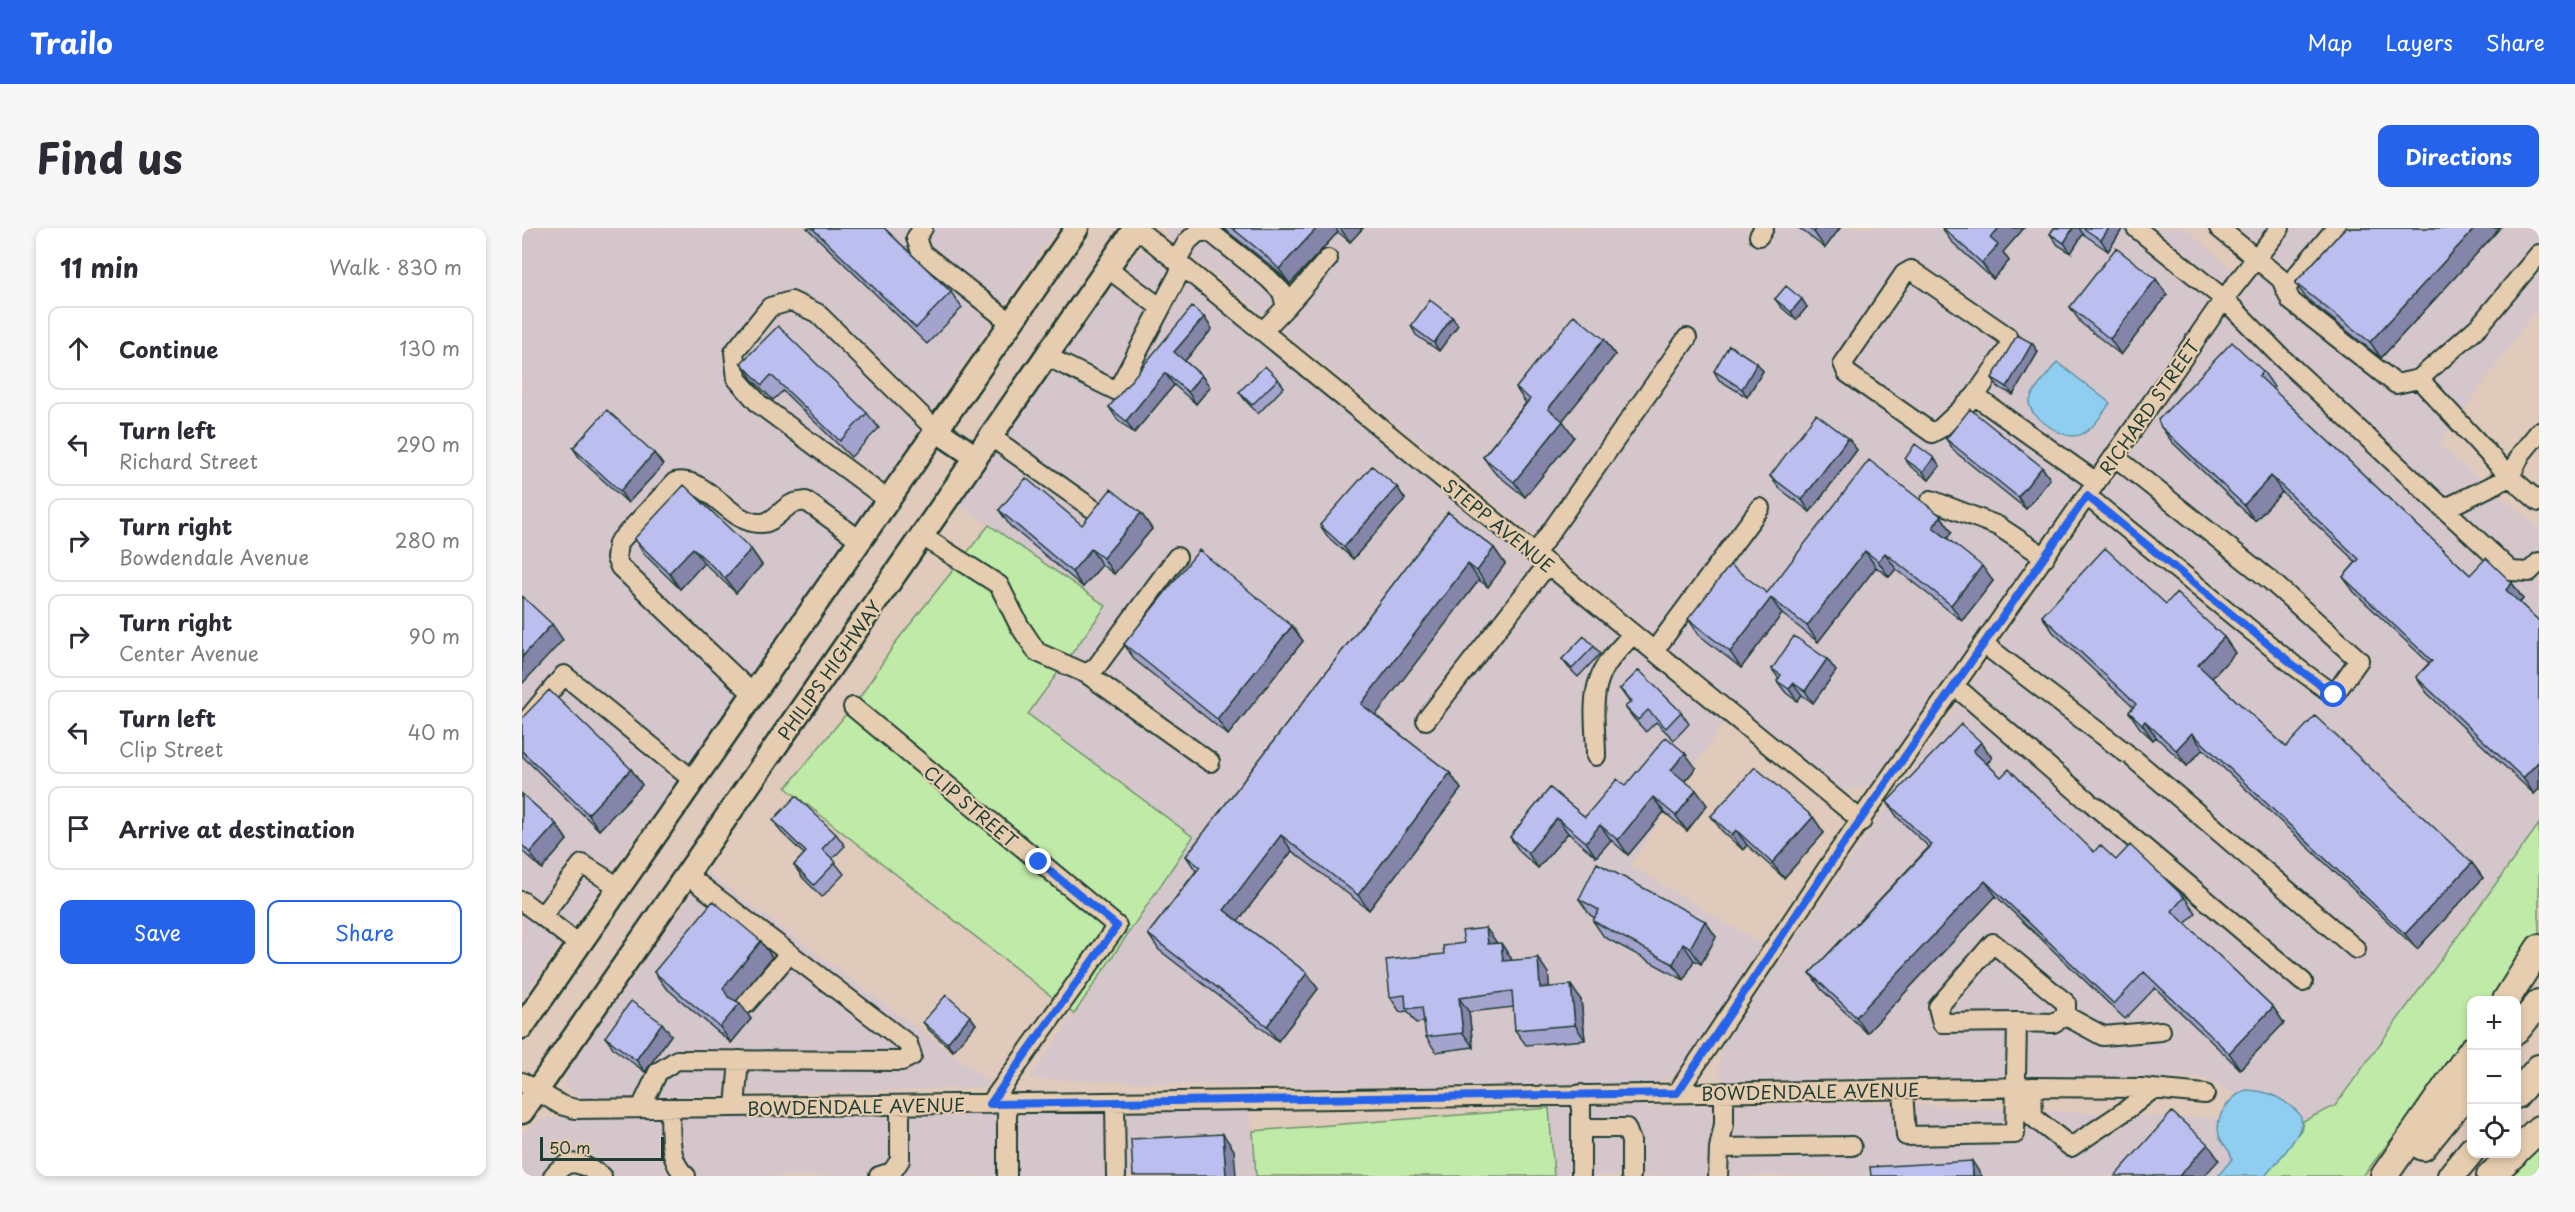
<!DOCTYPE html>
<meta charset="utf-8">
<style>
body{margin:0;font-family:"Playpen Sans",sans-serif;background:#f7f7f7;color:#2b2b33}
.controls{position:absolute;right:18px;bottom:18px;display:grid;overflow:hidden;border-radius:12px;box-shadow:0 3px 9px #0003}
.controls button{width:54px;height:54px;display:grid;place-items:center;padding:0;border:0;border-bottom:2px solid #e1e1e2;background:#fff;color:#2b2b33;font:30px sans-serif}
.scale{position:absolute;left:18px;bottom:15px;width:124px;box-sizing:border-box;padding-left:6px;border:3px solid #1f3d34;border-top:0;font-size:16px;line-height:21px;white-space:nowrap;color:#1f3d34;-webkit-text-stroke:4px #e7cdaf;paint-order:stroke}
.stop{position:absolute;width:18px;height:18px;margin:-14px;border:4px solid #2563eb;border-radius:50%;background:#fff}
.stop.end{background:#2563eb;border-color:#fff;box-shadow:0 2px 6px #0008}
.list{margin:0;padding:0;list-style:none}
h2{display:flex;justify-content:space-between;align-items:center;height:78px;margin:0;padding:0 24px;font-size:26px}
h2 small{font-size:20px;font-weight:400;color:#7c7c81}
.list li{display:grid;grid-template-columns:39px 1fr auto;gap:18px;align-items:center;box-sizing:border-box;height:84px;margin:0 12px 12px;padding:0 12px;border:2px solid #e1e1e2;border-radius:12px}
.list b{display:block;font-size:22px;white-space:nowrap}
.list p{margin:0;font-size:20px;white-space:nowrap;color:#7c7c81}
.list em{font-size:20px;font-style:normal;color:#7c7c81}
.actions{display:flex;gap:12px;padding:18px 24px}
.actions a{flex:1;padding:14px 0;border:2px solid #2563eb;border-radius:12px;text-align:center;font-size:21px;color:#2563eb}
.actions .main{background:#2563eb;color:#fff}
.icon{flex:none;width:33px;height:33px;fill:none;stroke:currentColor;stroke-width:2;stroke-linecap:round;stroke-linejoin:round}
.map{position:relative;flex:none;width:2017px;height:948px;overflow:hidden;border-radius:12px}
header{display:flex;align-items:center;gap:36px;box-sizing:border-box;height:84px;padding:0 30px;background:#2563eb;color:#fff}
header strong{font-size:28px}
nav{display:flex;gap:33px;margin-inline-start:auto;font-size:21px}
.intro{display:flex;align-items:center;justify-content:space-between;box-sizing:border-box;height:144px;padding:0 36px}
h1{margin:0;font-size:42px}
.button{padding:15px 27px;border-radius:12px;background:#2563eb;color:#fff;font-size:21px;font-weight:700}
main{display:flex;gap:36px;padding:0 36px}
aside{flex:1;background:#fff;border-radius:12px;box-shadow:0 3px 9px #0003}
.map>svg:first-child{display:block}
.built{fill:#d5c6cc}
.green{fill:#c0eaa7;stroke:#70946e;stroke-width:1.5}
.water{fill:#8fcef0;stroke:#6294a5;stroke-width:1.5}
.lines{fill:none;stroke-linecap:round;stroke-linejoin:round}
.minor-casing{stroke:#1f3d34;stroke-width:22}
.major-casing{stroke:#1f3d34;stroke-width:27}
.highway-casing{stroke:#1f3d34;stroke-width:30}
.minor{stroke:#e7cdaf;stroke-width:18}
.major{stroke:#e7cdaf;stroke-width:22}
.highway{stroke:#e7cdaf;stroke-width:26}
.wall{fill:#a3a3ce;stroke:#1f3d34;stroke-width:1.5}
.shaded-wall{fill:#8485a8;stroke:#1f3d34;stroke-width:1.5}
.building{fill:#bdbef0;stroke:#1f3d34;stroke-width:1.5}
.route{stroke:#2563eb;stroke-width:8}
.labels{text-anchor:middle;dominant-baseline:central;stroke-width:4.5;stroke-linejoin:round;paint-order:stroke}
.street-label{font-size:18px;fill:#1f3d34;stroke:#e7cdaf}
</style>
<header>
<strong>Trailo</strong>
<nav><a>Map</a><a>Layers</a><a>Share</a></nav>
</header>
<div class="intro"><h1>Find us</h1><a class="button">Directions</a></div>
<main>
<aside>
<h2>11 min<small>Walk · 830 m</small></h2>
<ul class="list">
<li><svg class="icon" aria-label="ahead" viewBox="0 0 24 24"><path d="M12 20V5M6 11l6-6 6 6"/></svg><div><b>Continue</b></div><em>130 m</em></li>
<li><svg class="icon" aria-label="left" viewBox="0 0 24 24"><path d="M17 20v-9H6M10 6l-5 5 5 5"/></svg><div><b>Turn left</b><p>Richard Street</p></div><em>290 m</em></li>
<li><svg class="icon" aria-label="right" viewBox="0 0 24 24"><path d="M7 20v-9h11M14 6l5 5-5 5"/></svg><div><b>Turn right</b><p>Bowdendale Avenue</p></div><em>280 m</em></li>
<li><svg class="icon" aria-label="right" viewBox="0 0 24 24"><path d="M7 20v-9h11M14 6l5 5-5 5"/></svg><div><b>Turn right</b><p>Center Avenue</p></div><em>90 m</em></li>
<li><svg class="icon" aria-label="left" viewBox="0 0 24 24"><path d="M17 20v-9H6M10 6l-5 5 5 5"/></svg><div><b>Turn left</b><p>Clip Street</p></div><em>40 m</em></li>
<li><svg class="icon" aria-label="arrive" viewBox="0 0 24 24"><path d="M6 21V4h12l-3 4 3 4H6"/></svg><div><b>Arrive at destination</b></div></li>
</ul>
<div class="actions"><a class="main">Save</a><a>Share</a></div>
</aside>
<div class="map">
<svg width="2017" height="948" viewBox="0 0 2017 948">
<rect width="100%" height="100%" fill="#dfcabc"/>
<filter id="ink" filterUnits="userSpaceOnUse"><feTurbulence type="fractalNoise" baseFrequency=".0167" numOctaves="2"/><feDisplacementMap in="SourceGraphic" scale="12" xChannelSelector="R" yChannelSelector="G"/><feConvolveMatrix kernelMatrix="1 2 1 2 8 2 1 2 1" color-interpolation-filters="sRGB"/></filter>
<g filter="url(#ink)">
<path class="built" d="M0 0H534L185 514 104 622 0 771Z
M643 0H1663L1712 43 1403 486 1350 558 1319 563 1204 470 1009 305 917 231 647 9Z
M1709 0H1745L1730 18Z
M1772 0H2017V77L1917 217 2017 300V596L1813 879 1781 893 1776 884 1738 863 1724 862 1714 867 1680 850 1204 854 1196 843 1201 816 1724 58Z
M620 24 640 32 752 121 1203 493 1108 637 1242 718 1160 841 1145 851 1129 856 753 859 508 851 670 610 506 486 584 378 436 276 605 35Z
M185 644 474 859 58 871 42 860 45 844Z
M1350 875 1696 891 1697 907 1709 925 1710 931 1696 948H1032L1027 880Z
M726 880 731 903 734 948H0V907L6 900 24 890Z"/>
<path class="green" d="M467 297 584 378 506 486 671 609 552 786 264 560 338 469 374 414Z
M2017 596V704L1973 772H1950L1949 808 1841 948H1743L1779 902 1781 893 1813 878Z
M1027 880 1032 948H734L731 903Z
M2017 913V948H1981Z"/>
<path class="water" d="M1535 134 1588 175C1571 199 1559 221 1528 199 1517 191 1510 188 1507 175L1511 165Z
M1724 862C1742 863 1753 866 1767 877 1772 881 1778 884 1779 890 1784 904 1752 937 1743 948H1696L1710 931C1709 921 1699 916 1697 907 1692 888 1708 869 1724 862Z"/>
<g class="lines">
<defs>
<path id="minor" d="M401 0 394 10 399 24 489 95
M614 0 1340 593
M1614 0 1702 71 1761 131 1989 343 2007 344 2017 334
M1697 0 1759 51 1769 73 1874 156 1897 151
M1237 8 1242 0
M654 33 666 13 676 4H688L746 50 760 64 764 79 741 103
M585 40 639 80
M1763 61 1814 0
M764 79 806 31
M524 128 595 163 661 38
M1453 168 1419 200 1410 205 1325 145 1321 135 1382 46 1389 42 1485 108 1488 118 1453 168 1574 254
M2017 204 1999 226 1988 249 2017 274
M468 208 578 286
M1565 268 1774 439 1812 467 1837 432 1749 353 1592 228
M366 272 237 176 215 151 212 124 248 79 269 73 295 85 414 202
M1409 272 1476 298 1523 329
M1922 281 1988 249 1897 151 1958 97 2017 26
M400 308 477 357 497 397 515 424 565 446 688 534
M1013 326 1165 110
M1463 417 1604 525
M1132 423 1238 280
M565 446 575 438 655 329
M1434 459 1565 572
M231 466 98 339 94 330 96 315 153 254C185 247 208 297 239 295 252 295 259 281 270 276 274 274 279 274 284 273L338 312
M331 479 595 698 468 876
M904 492 1026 336
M0 498 42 447 171 552
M1074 528C1074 504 1069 474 1077 452 1083 434 1098 420 1111 406
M1612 531 1834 721
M1573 578 1781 754
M0 673 20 688 60 636 97 659
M20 688 57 717
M224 776 267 726
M1544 788 1581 808 1639 803
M0 854 39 877 53 881 895 870 1510 859 1619 860 1683 866
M1510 859 1511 889 1549 919 1603 883 1631 861
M1381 862 1384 908 1493 906 1495 794 1531 795 1544 788V775L1471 715 1416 779 1420 795 1495 794
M1202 864V896L1197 920 1330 918
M1155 865 1314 627 1702 71 1758 0
M1059 866V948
M593 874 594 948
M213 879 217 832
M119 880 136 844 155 832 380 833 390 828 386 816 165 647
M148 880C149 902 145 933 164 948
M1059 900H1104L1109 913V948
M31 948C48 926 61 937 80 948
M357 948 370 944 378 932V877
M485 948V876
M1196 948 1197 920"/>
<path id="major" d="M414 202 454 229
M0 799 555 0
M0 884 613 0"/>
<path id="highway" d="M1984 772 2017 720
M1994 803 2017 775
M1994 867 2017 840
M1901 919 1950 858
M1994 923 2017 901
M1862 948 1950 822
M1929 948 1950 922
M1968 948 1992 926"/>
</defs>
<use href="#minor" class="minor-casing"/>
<use href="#major" class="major-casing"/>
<use href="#highway" class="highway-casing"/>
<use href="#minor" class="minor"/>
<use href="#major" class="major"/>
<use href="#highway" class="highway"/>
</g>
<path class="wall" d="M285 0H362L429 64 440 80 405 116Z
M701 0H841L828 14 816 4 768 56 753 41Z
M1277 0H1318L1303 20Z
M1420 0H1502L1481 24 1487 33 1471 51 1429 13Z
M1532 0H1601L1586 23 1561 6 1549 25 1536 17 1528 6Z
M1823 0H1978L1859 130 1784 70 1773 55Z
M1645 67 1599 127 1559 95 1548 79Z
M1253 71 1285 79 1274 92 1259 79Z
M682 89 690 101 663 133 679 147 688 159 674 176 652 157 612 205 595 191 587 179Z
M930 89 936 97 917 123 894 107 889 98Z
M1082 111 1093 127 1040 193 1052 209 1003 269 972 244 961 229 1004 175 994 160Z
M1510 115 1516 124 1491 167 1476 159 1470 150Z
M219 135 345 185 357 200 329 229 261 163 251 172 230 151Z
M1192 143H1241L1225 169 1197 152Z
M1741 143 1752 159 1750 161 1948 347 1990 355 2001 371 1998 375 2017 393V561L2012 566 1905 465 1894 449 1907 435 1832 364 1821 349 1834 334 1760 264 1733 293 1650 214 1639 199Z
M756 151 762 159 736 186 723 172 717 164Z
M1326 210 1335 222 1288 284 1257 260 1248 248Z
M1424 211 1520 239 1528 251 1504 281 1432 223Z
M51 220 132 225 141 237 106 275 59 232Z
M1383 231 1418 238 1407 252 1389 239Z
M875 259 883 271 831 331 806 309 798 297Z
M477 282 560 297 619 285 630 301 592 346 580 337 561 359 488 298Z
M926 284 972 320 983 336 966 359 957 352 853 487 928 545 939 561 847 682 770 623 716 693 785 745 796 761 756 813 637 722 626 706 674 643 664 628Z
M1419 288 1430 304 1425 310 1471 353 1440 393 1374 341 1367 349 1354 339 1296 414 1260 386 1219 440 1177 407 1166 391 1245 365Z
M112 311 229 321 240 337 214 365 182 335 158 361 123 327Z
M1644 376 1702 409 1713 425 1690 450 1764 519 1950 635 1961 650 1895 721 1681 521 1665 538 1634 509 1631 512 1618 500 1607 484 1611 479 1531 404 1520 388Z
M770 398 781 413 706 507 613 432 602 416Z
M1072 418 1078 426 1056 449 1046 439 1040 431Z
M1305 431 1314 443 1291 475 1280 467 1275 473 1264 465 1255 453 1257 451 1250 441Z
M1098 461 1159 484 1167 496 1152 512 1134 494 1124 504 1112 491 1103 479 1108 475Z
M0 490 109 541 120 557 77 602 0 528Z
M1459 514 1470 530 1465 536 1479 549 1572 624 1594 632 1662 669 1674 685 1663 696 1751 779 1762 795 1718 841 1633 760 1603 791 1474 668 1345 805 1299 761 1288 745 1407 619 1376 590 1365 574Z
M1174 540 1163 553 1185 577 1165 603 1142 584 1106 627 1089 612 1074 629 1046 605 1016 640 998 624 988 609 1028 560 1063 589 1103 558Z
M0 566 34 596 45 612 20 641 0 623Z
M1189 588 1291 589 1302 605 1262 650 1225 617 1221 622 1200 603Z
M251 592 314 606 323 618 310 631 322 646 300 669 280 649 272 637 282 626 259 604Z
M1057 671 1183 693 1194 709 1179 736 1172 732 1162 752 1082 709 1071 693 1073 690 1068 687Z
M975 715 989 730V732L1026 745 1027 759 1059 772 1063 812 1004 817 993 802 992 779 947 784 951 819 914 824 904 809 902 794 894 795 886 783 878 784 868 769 922 726Z
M250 729 214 773 229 791 209 815 143 759 132 744Z
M448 788 454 796 431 823 407 802 401 794Z
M149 807 123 844 92 821 83 809Z"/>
<path class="shaded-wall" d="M795 0H814L816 4 768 56 757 41Z
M818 0H841L828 14Z
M1295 0H1318L1303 20 1292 4Z
M1477 0H1502L1481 24 1487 33 1471 51 1460 35 1468 10Z
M1551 0H1557L1561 6 1549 25 1542 15Z
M1587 0H1601L1586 23 1579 12Z
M1953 0H1978L1859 130 1848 114Z
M1634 51 1645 67 1599 127 1588 111Z
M1280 71 1285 79 1274 92 1269 84Z
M682 89 690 101 660 136 652 124Z
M930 89 936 97 917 123 912 115Z
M1082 111 1093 127 1037 197 1026 181Z
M1510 115 1516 124 1491 167 1485 159Z
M1235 135 1241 143 1225 169 1220 161Z
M643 145 652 157 612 205 604 193Z
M679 147 688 159 674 176 666 164Z
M1041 193 1052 209 1003 269 992 254Z
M1326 210 1335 222 1288 284 1280 272Z
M132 225 141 237 106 275 98 263Z
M1412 230 1418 238 1407 252 1401 244Z
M1520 239 1528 251 1504 281 1496 269Z
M1749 248 1760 264 1733 293 1722 277Z
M875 259 883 271 831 331 822 319Z
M619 285 630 301 592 346 581 330Z
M1419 288 1430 304 1422 315 1411 299Z
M171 320 182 335 158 361 147 345Z
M972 320 983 336 966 359 955 343Z
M229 321 240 337 214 365 203 350Z
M569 321 580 337 561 359 550 344Z
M1343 323 1354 339 1296 414 1285 398Z
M1363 325 1374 341 1367 349 1356 333Z
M946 336 957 352 850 492 839 476Z
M1460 338 1471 353 1440 393 1429 377Z
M1990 355 2001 371 1995 377 1984 362Z
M1249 370 1260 386 1219 440 1208 424Z
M30 396 41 412 0 456V429Z
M770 398 781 413 706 507 695 491Z
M1702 409 1713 425 1687 453 1676 437Z
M1305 431 1314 443 1291 475 1283 463Z
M1271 455 1280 467 1275 473 1267 461Z
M1623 493 1634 509 1631 512 1620 496Z
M1670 505 1681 521 1665 538 1654 522Z
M1459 514 1470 530 1462 538 1451 523Z
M1163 525 1174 540 1159 557 1149 542Z
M2017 533V561L2012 566 2001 550Z
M109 541 120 557 77 602 66 586Z
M928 545 939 561 847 682 836 667Z
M1174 562 1185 577 1165 603 1154 588Z
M1131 569 1142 584 1106 627 1096 612Z
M1291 589 1302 605 1262 650 1250 635Z
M1035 590 1046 605 1016 640 1006 625Z
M34 596 45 612 20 641 8 625Z
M1078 597 1089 612 1074 629 1064 614Z
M1214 602 1225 617 1221 622 1210 607Z
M759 607 770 623 713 697 702 682Z
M1950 635 1961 650 1895 721 1883 706Z
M1463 653 1474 668 1345 805 1334 789Z
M1183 693 1194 709 1179 736 1168 720Z
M964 700 975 715 966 716Z
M239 713 250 729 212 776 218 775 229 791 209 815 198 799 201 760Z
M979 715 989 730 991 748 981 733Z
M1161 716 1172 732 1162 752 1151 736Z
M1016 730 1026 745 1029 775 1018 760Z
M785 745 796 761 756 813 745 798Z
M1049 757 1059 772 1063 812 1053 797Z
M937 770 947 784 951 819 941 805Z
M1751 779 1762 795 1718 841 1707 825Z
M448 788 454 796 431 823 425 815Z
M140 795 149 807 123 844 114 832Z
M701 906 712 922 714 948H704Z
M1686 916 1697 932 1682 948H1657Z
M1450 933 1460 948H1451Z"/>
<path class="building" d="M290 0H362L429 64 394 100Z
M710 0H795L757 41 742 26Z
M1286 0H1295L1292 4Z
M1421 0H1477L1468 10 1476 17 1460 35Z
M1532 0H1551L1542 15 1528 6Z
M1561 0H1587L1579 12Z
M1823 0H1953L1848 114 1773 55Z
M1594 20 1634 51 1588 111 1548 79Z
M1264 58 1280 71 1269 84 1253 71Z
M908 72 930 89 912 115 889 98Z
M670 79 682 89 652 124 679 147 666 164 643 145 604 193 587 179Z
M1052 87 1082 111 1026 181 1041 193 992 254 961 229 1008 171 994 160Z
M256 98 345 185 318 213 249 147 240 157 219 135Z
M1495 107 1510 115 1485 159 1470 150Z
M1710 114 1741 143 1737 148 1948 347 1964 330 1990 355 1984 362 2017 393V533L2001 550 1894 449 1910 433 1821 349 1837 331 1749 248 1722 277 1639 199 1636 192Z
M1207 117 1235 135 1220 161 1192 143Z
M743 138 756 151 730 177 717 164Z
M1448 181 1520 239 1496 269 1424 211Z
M85 182 132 225 98 263 51 220Z
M1294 186 1326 210 1280 272 1248 248Z
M1393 216 1412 230 1401 244 1383 231Z
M1347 232 1419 288 1411 299 1460 338 1429 377 1363 325 1356 333 1343 323 1285 398 1249 370 1208 424 1166 391 1208 337 1245 365Z
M850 238 875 259 822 319 798 297Z
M504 250 560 297 589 261 619 285 581 330 569 321 550 344 477 282Z
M162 257 229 321 203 350 171 320 147 345 112 311Z
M926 284 972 320 955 343 946 336 839 476 928 545 836 667 759 607 702 682 785 745 745 798 626 706 678 639 664 628Z
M1583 320 1644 376 1654 365 1702 409 1676 437 1764 519 1793 488 1950 635 1883 706 1670 505 1654 522 1623 493 1620 496 1607 484 1614 476 1520 388Z
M677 322 770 398 695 491 602 416Z
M0 368 30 396 0 429Z
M1062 408 1072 418 1050 441 1040 431Z
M1272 408 1305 431 1283 463 1271 455 1267 461 1255 453 1259 447 1250 441Z
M1117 442 1159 484 1144 500 1126 482 1116 492 1103 479 1110 473 1098 461Z
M27 462 109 541 66 586 0 523V490Z
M1439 496 1459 514 1451 523 1479 549 1487 541 1572 624 1578 617 1594 632 1608 617 1662 669 1650 683 1751 779 1707 825 1622 744 1592 776 1463 653 1334 789 1288 745 1410 617 1365 574Z
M1144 509 1163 525 1149 542 1174 562 1154 588 1131 569 1096 612 1078 597 1064 614 1035 590 1006 625 988 609 1028 560 1063 589 1095 551 1103 558Z
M1233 539 1291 589 1250 635 1214 602 1210 607 1189 588Z
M0 566 34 596 8 625 0 617Z
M274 568 314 606 300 621 314 634 292 657 272 637 284 624 251 592Z
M1075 635 1183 693 1168 720 1161 716 1151 736 1071 693 1077 682 1057 671Z
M191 673 239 713 201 760 206 769 218 775 198 799 132 744Z
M964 700 966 716 979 715 981 733 1016 730 1018 760 1049 757 1053 797 993 802 990 763 937 770 941 805 904 809 900 779 884 781 883 767 868 769 864 732 922 726 921 718 942 715 940 703Z
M424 767 448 788 425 815 401 794Z
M109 773 140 795 114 832 83 809Z
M1650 884 1686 916 1657 948H1593Z
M701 906 704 948H611L609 911Z
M1450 933 1451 948H1349L1348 939Z"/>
</g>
<g class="lines" filter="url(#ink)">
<path class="route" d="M517 634 595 698 468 876 1155 865 1314 627 1565 268 1774 439 1812 467"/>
</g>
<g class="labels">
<g class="street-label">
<text transform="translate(1627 179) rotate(-55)">RICHARD STREET</text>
<text transform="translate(977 297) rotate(39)">STEPP AVENUE</text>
<text transform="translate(307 442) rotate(-55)">PHILIPS HIGHWAY</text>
<text transform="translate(449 578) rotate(40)">CLIP STREET</text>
<text transform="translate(1288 863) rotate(-1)">BOWDENDALE AVENUE</text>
<text transform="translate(334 878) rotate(-1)">BOWDENDALE AVENUE</text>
</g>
</g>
</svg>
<div class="controls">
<button>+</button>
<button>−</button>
<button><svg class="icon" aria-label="locate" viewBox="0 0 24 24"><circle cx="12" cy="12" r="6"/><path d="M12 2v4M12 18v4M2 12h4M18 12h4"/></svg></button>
</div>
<div class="scale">50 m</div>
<div class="stop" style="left:1812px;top:467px"></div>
<div class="stop end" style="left:517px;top:634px"></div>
</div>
</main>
